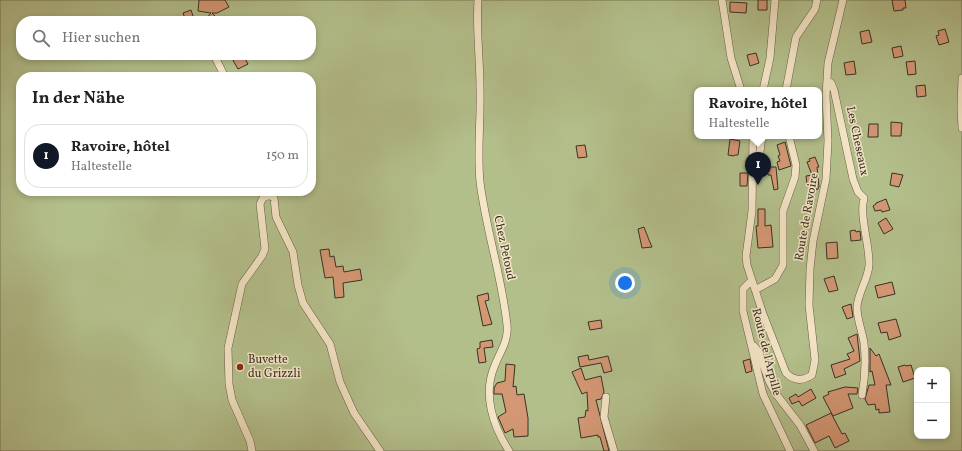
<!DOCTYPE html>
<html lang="de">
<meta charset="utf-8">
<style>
body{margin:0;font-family:Vollkorn,serif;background:#f2f2f2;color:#222}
.controls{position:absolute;right:12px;bottom:12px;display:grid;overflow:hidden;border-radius:8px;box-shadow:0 2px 6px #0003}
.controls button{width:36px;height:36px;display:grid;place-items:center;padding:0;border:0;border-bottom:1px solid #e0e0e0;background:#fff;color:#222;font:20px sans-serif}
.you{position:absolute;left:625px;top:283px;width:14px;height:14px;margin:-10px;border:3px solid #fff;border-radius:50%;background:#1a73e8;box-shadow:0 0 0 6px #1a73e833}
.badge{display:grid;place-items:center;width:26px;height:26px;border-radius:50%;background:#111827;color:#fff;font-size:13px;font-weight:700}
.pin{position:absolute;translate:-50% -33px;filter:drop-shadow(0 1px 2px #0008)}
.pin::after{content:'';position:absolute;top:21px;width:14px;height:12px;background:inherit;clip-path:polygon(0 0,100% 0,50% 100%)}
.popup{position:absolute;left:694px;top:87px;width:128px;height:52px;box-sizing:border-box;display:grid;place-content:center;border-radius:8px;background:#fff;filter:drop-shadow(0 1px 3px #0005);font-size:13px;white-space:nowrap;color:#767676}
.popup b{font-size:15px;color:#222}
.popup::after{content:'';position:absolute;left:50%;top:100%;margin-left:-8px;border:8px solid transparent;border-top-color:#fff}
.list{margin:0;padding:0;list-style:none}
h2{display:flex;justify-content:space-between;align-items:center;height:52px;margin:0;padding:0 16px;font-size:17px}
h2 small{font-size:13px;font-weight:400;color:#767676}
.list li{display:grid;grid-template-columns:26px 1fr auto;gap:12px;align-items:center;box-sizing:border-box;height:64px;margin:0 8px 8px;padding:0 8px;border:1px solid #e0e0e0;border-radius:16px}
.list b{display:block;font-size:15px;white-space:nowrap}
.list p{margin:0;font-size:13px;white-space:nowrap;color:#767676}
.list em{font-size:13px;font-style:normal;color:#767676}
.icon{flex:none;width:22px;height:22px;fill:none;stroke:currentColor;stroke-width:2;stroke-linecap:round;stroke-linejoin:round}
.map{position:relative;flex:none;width:962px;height:451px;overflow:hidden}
.search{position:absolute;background:#fff;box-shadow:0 2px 6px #0003;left:16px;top:16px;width:300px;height:44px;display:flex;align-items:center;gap:10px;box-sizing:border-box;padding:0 14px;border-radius:16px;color:#767676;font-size:15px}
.panel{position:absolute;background:#fff;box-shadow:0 2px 6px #0003;left:16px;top:72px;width:300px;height:124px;border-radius:16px}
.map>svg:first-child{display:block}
.park{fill:#b3bf8b;stroke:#767859;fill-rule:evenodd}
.building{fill:#d39773;stroke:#3a3127}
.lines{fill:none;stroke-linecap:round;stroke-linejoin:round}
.minor-casing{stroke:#675a47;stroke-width:8}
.minor{stroke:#f4e5c6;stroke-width:7}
.poi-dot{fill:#8f2418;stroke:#f4e5c6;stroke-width:1.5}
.labels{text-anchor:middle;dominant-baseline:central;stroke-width:3;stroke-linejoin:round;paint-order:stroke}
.street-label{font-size:12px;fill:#3a3127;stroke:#f4e5c6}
.poi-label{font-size:12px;fill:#3a3127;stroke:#f4e5c6;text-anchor:start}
</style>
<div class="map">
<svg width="962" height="451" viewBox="0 0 962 451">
<rect width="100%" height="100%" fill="#eed7a8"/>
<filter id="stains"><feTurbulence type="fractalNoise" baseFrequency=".005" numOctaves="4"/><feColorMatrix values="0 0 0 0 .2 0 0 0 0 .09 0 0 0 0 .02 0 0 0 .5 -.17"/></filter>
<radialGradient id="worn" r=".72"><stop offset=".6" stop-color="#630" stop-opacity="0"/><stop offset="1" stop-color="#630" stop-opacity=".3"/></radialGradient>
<path class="park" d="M0 0H962V451H0ZM21 21H311V55H21ZM21 77H311V191H21ZM697 90H819V136H697ZM917 370H947V436H917Z"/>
<path class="building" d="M199 0H225L229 7 217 13H212L220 21H204L211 13 198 11Z
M758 0H767V10H758Z
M892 0H905L906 8H903V10L894 11Z
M730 2 747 3 746 13 730 12Z
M191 10 194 19 186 21 183 13Z
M945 29 949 42 939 45 936 36 939 35 938 31Z
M869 30 872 42 862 44 860 32Z
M901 46 903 56 894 58 892 48Z
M756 53 759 63 750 66 747 55Z
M230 55H243L248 64 238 69Z
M854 61 856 74 846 75 844 63Z
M915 61 916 74 908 75 906 62Z
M925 85 926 96 917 97 916 86Z
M891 122 902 123 901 136H891Z
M869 124H878V137H868Z
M730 139 740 141 738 155H735L734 156 728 155Z
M785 142 791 166 779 170 777 162 780 161 778 156 780 155 777 145Z
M585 145 587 157 578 158 576 146Z
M815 157 819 167H817L819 187 817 190 814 184 807 185 806 176 812 175 807 162 810 161 809 159Z
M767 167H776L778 189 774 190 771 175H768Z
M740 173H748L747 186H740Z
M892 173 903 175 899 187 890 185Z
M886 199 890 210 882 212 881 210 875 211 873 206 876 204V203Z
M758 209H765V226L771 225 773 247 758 248 756 226H758Z
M886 218 893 229 884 234 878 223Z
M644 227 649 240 652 247 642 248 638 229Z
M855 230 856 232 860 231 861 240 851 241 850 231Z
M837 242 838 258 827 259 826 243Z
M329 249 330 257 334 256 336 267 343 266 344 272 360 269 362 280 343 283 344 297 335 298 333 277 325 278 320 250Z
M834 276 838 290 829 292 824 279Z
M892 282 895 294 878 298 875 286Z
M488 293 489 300 485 301 492 324 483 326 477 296Z
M851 304 853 317 847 319 842 307Z
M896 319 901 336 889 340 887 332 881 333 878 323Z
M601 320 602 328 590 330 588 322Z
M857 334 860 361 844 369 846 374 835 378 831 365 850 359 847 354 854 351 848 338Z
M492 340 493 347 484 348 486 362 479 363 477 349 480 348V342Z
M870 348 876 356 879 354 891 385H886L890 412 879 413V409L876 410 875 404 868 405 865 399 869 385H875L872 371 870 372Z
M588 355 589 360 608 356 612 371 604 373 601 363 580 367 578 357Z
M750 359 752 371 746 373 743 361Z
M506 364 515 365 513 387 516 386 517 395 524 394 528 418V436L514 437 513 429 505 433 499 419 498 417 506 412 502 394H494V388L497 383 505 381Z
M905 365 906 366 911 365 915 378 903 382 898 367Z
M581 368 585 380 601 376 604 392 601 399 596 400 609 451H604L600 437H598V435L581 438 578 418 585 417 586 410 588 411 587 392 582 394 572 372Z
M845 387 858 388 857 394H848L853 408 833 416 823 397 829 394 828 392Z
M811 389 816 398 802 406 799 401 792 404 789 398 796 394 798 397Z
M831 413 842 434 845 433 849 441 835 448 829 436 815 443 806 425Z"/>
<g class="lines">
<defs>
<path id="minor" d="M478 0C476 29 480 59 480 88 481 119 477 151 480 182 486 230 502 277 507 325 509 340 500 352 495 365 482 394 493 426 509 451
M722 0 731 58 741 90
M214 55 225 77
M962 78 961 107 962 128
M827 81 831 83 834 90 853 179 858 192 864 198C859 216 870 246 869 265 868 280 858 292 857 307 857 320 862 330 864 343 866 360 865 378 862 395
M763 90 770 58 775 0
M786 90 796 37 815 9 817 0
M753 136 752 211 746 256 747 265 763 314 786 373C794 381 803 381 812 375L815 360 809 305 810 269 813 241 826 179 828 141 826 96 828 63 843 0
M754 177 758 168 762 136
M269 195 274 198 276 217 293 252 298 285 303 303 330 344 340 382 354 413 380 451
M751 281 743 289V311L763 394 790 451
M755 290 775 279 783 265V211L795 177 796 165 789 136
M754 346 758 351 769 381 776 394 800 425 814 451
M606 397 604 417 614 451
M252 451 250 441 232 400 229 384 228 348 242 284 262 256 265 249 260 204 263 198 269 195"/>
</defs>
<use href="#minor" class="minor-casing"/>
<use href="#minor" class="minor"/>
</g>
<circle class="poi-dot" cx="240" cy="367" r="4"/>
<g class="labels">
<g class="street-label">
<text transform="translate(857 141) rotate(78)">Les Cheseaux</text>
<text transform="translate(807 217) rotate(-80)">Route de Ravoire</text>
<text transform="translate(504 248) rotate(78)">Chez Petoud</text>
<text transform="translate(766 352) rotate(76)">Route de l'Arpille</text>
</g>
<g class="poi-label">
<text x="248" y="360">Buvette<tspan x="248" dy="14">du Grizzli</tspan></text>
</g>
</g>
<rect width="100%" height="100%" filter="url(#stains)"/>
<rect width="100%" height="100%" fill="url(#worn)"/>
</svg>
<div class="controls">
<button>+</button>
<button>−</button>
</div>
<div class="you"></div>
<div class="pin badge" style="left:758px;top:185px">1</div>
<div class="popup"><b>Ravoire, hôtel</b>Haltestelle</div>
<div class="search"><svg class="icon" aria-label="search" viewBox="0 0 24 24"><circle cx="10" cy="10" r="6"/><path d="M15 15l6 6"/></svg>Hier suchen</div>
<section class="panel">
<h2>In der Nähe<small></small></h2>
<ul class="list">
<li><span class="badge">1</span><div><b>Ravoire, hôtel</b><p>Haltestelle</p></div><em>150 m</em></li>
</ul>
</section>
</div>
